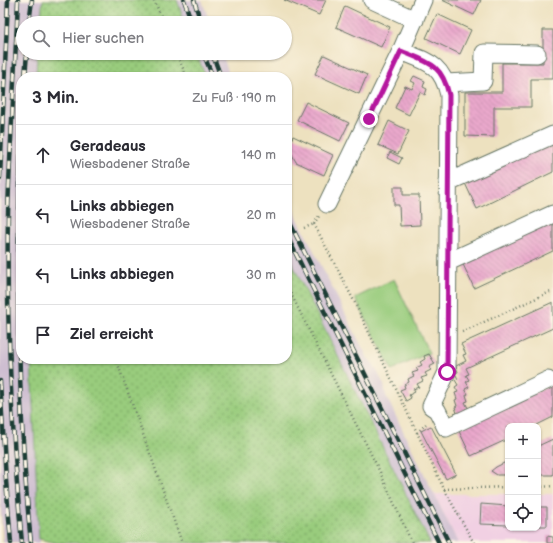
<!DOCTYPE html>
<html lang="de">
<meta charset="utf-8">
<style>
body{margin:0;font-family:"Balsamiq Sans",sans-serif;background:#f2f2f3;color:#2b2b33}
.controls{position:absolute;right:12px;bottom:12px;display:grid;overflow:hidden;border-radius:8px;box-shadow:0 1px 3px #0004}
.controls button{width:36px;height:36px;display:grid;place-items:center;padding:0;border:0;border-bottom:1px solid #e1e1e2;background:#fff;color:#2b2b33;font:20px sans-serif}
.stop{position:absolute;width:12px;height:12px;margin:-9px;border:3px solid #b5179e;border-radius:50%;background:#fff}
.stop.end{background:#b5179e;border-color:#fff;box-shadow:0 1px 4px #0008}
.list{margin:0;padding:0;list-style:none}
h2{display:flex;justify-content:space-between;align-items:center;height:52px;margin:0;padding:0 16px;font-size:17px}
h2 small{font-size:13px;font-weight:400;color:#7c7c81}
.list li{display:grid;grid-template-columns:26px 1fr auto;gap:12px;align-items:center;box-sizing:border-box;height:60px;padding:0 16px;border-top:1px solid #e1e1e2}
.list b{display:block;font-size:15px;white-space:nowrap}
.list p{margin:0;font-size:13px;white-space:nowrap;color:#7c7c81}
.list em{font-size:13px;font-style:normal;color:#7c7c81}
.icon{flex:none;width:22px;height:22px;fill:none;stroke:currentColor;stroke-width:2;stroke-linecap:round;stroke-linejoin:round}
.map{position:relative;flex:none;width:553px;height:543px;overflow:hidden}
.search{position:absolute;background:#fff;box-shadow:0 1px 3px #0004;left:16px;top:16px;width:276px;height:44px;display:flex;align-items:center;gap:10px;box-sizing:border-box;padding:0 14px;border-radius:22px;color:#7c7c81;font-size:15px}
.panel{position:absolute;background:#fff;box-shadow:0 1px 3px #0004;left:16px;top:72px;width:276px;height:292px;border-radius:16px}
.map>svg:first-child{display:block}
.built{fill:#f1d0e3}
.railway{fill:#cebed1}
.park{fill:url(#park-dots);stroke:#5c8458}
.pitch{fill:#99cc7d;stroke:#5c8458}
.building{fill:url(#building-back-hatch)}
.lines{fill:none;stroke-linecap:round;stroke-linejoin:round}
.minor-casing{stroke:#677665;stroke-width:19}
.path{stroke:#677665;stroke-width:2.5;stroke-dasharray:1 3;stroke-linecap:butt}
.minor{stroke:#fff;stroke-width:17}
.rail-casing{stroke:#1f3d34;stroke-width:4.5}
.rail{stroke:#fcf5e5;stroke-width:3;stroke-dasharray:9;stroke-linecap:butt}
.route{stroke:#b5179e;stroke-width:5}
</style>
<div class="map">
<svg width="553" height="543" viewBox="0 0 553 543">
<defs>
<pattern id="park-dots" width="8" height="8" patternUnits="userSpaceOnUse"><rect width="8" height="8" fill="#99cc7d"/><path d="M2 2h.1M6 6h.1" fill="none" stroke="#7ca767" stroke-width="1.8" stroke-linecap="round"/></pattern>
<pattern id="building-back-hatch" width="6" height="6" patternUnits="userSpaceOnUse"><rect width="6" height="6" fill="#eaa8cc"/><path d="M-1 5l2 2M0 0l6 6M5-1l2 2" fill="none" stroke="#bd8aa6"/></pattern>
</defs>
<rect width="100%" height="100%" fill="#fcf5e5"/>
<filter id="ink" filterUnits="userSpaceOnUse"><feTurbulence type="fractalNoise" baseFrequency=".025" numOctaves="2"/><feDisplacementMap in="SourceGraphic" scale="8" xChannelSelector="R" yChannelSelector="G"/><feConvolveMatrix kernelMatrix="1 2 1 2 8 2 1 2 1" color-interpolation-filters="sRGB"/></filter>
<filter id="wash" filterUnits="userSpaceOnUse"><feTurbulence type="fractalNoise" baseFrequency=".012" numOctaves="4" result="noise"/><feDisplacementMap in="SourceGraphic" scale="16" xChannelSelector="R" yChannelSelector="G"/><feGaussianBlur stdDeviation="0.9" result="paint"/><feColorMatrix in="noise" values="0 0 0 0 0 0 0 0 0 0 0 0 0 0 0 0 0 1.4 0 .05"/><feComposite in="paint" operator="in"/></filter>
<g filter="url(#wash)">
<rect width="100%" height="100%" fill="#ede1bf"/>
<path class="built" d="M434 494H508V528H538V494H553V543H458Z"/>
<path class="railway" d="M0 0H43L40 23H23V53H37L36 77H21V359H31L40 543 3 542 0 497Z
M177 0H202L210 23H185Z
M196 53H222L230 77H206Z
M287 197 367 357 374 365 384 385 386 396 458 543H430L287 253Z"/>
<path class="park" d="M43 0H177L185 23H40Z
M37 53H196L206 77H36Z
M287 253 430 543H57L39 539 31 359H287Z"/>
<path class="pitch" d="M394 279 429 353 392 370 355 298Z"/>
<g id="blocks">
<path class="building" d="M284 0H326L319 15Z
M442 0H481L474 15Z
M345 6 390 27 381 47 336 27Z
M437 14 471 30 460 54 426 38Z
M543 30H553V79H531V107H494V137L465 136V92H502V63H543Z
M324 55 367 75 359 94 315 74Z
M414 76 425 81 423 87 427 89 425 95 420 92 409 115 395 108 405 86 412 89 415 83 411 81Z
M306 102 349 123 340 141 297 120Z
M389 121 409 131 398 154 378 145Z
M293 136 333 155 324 175 296 162 288 147Z
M553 139V172L477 209 464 181Z
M390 152 402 158 399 164 387 158Z
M394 187H403V195H419L420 225 400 226 399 205H394Z
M553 217V251L474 288 461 260Z
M553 302V328L466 368 469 374 466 375 469 380 466 382 469 387 465 389 468 394 466 395 468 401 465 402 468 408 465 409 468 415 457 420 454 414 457 413 455 407 457 406 455 400 457 399 455 393 458 392 455 387 458 385 455 380 458 379 455 373 458 372 456 366 466 361 463 355 466 354 461 344Z
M429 354 435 364 429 367 431 370 425 373 427 376 421 378 423 381 417 384 419 387 413 389 415 392 409 395 411 398 406 401 400 390 405 388 404 385 409 382 408 379 414 376 412 373 418 371 416 368 422 365 420 362 425 359 424 356Z
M553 384V417L535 426H508V439L471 456 458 429Z
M431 426 456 474 446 479 421 431Z
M553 439V475H538V446Z
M508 461V475H497L491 471 496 467Z
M481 504 508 506V525L480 524Z
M538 507H547V526H538Z
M547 536 553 537V543H547Z"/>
</g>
</g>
<g filter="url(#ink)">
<use href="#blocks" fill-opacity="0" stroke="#677665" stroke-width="1"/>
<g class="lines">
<defs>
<path id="minor" d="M372 0 415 20
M401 51C428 62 442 64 449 95L447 372 431 406 437 410 446 428 548 380
M446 83 483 81 484 53 537 54
M448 182 553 135
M327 204 401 51 423 0
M448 262 553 214"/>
</defs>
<use href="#minor" class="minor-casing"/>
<path class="path" d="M154 0 164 23
M176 53 187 77
M314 224 353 299 444 489 474 543
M314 224 319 216
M304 228 314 224
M287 286 379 470 412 543
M462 332 550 292
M116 359 182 543
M417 433 426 424
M538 487 553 486
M444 489 508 487"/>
<use href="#minor" class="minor"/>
<defs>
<path id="rail" d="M18 0C15 71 10 143 8 214 6 324 12 434 22 543
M184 0 192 23
M194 0 201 23
M29 23 32 0
M203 53 213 77
M212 53 221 77
M25 77 27 53
M21 155C16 284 18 414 31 543
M0 178 8 0
M287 217 449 543
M287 236 439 543
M0 381 6 480 11 543"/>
</defs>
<use href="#rail" class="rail-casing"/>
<use href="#rail" class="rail"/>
</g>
</g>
<g class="lines" filter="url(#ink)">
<path class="route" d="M369 119 401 51C428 62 442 64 449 95L447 372"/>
</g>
</svg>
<div class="controls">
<button>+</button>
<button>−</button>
<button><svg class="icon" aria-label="locate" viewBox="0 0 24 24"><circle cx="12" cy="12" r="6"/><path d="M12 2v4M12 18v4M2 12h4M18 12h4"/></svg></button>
</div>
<div class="stop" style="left:447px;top:372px"></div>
<div class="stop end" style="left:369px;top:119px"></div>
<div class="search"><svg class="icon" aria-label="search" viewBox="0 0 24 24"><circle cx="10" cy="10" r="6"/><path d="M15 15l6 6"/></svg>Hier suchen</div>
<section class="panel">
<h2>3 Min.<small>Zu Fuß · 190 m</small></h2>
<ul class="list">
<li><svg class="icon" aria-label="ahead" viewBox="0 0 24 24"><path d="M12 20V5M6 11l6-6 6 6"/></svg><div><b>Geradeaus</b><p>Wiesbadener Straße</p></div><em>140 m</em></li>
<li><svg class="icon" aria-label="left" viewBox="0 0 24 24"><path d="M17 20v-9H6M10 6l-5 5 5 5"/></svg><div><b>Links abbiegen</b><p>Wiesbadener Straße</p></div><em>20 m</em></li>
<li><svg class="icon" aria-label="left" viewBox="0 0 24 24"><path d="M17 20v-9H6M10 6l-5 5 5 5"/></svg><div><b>Links abbiegen</b></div><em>30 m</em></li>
<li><svg class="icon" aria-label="arrive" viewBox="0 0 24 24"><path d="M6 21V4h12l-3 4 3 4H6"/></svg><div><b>Ziel erreicht</b></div></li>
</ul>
</section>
</div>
